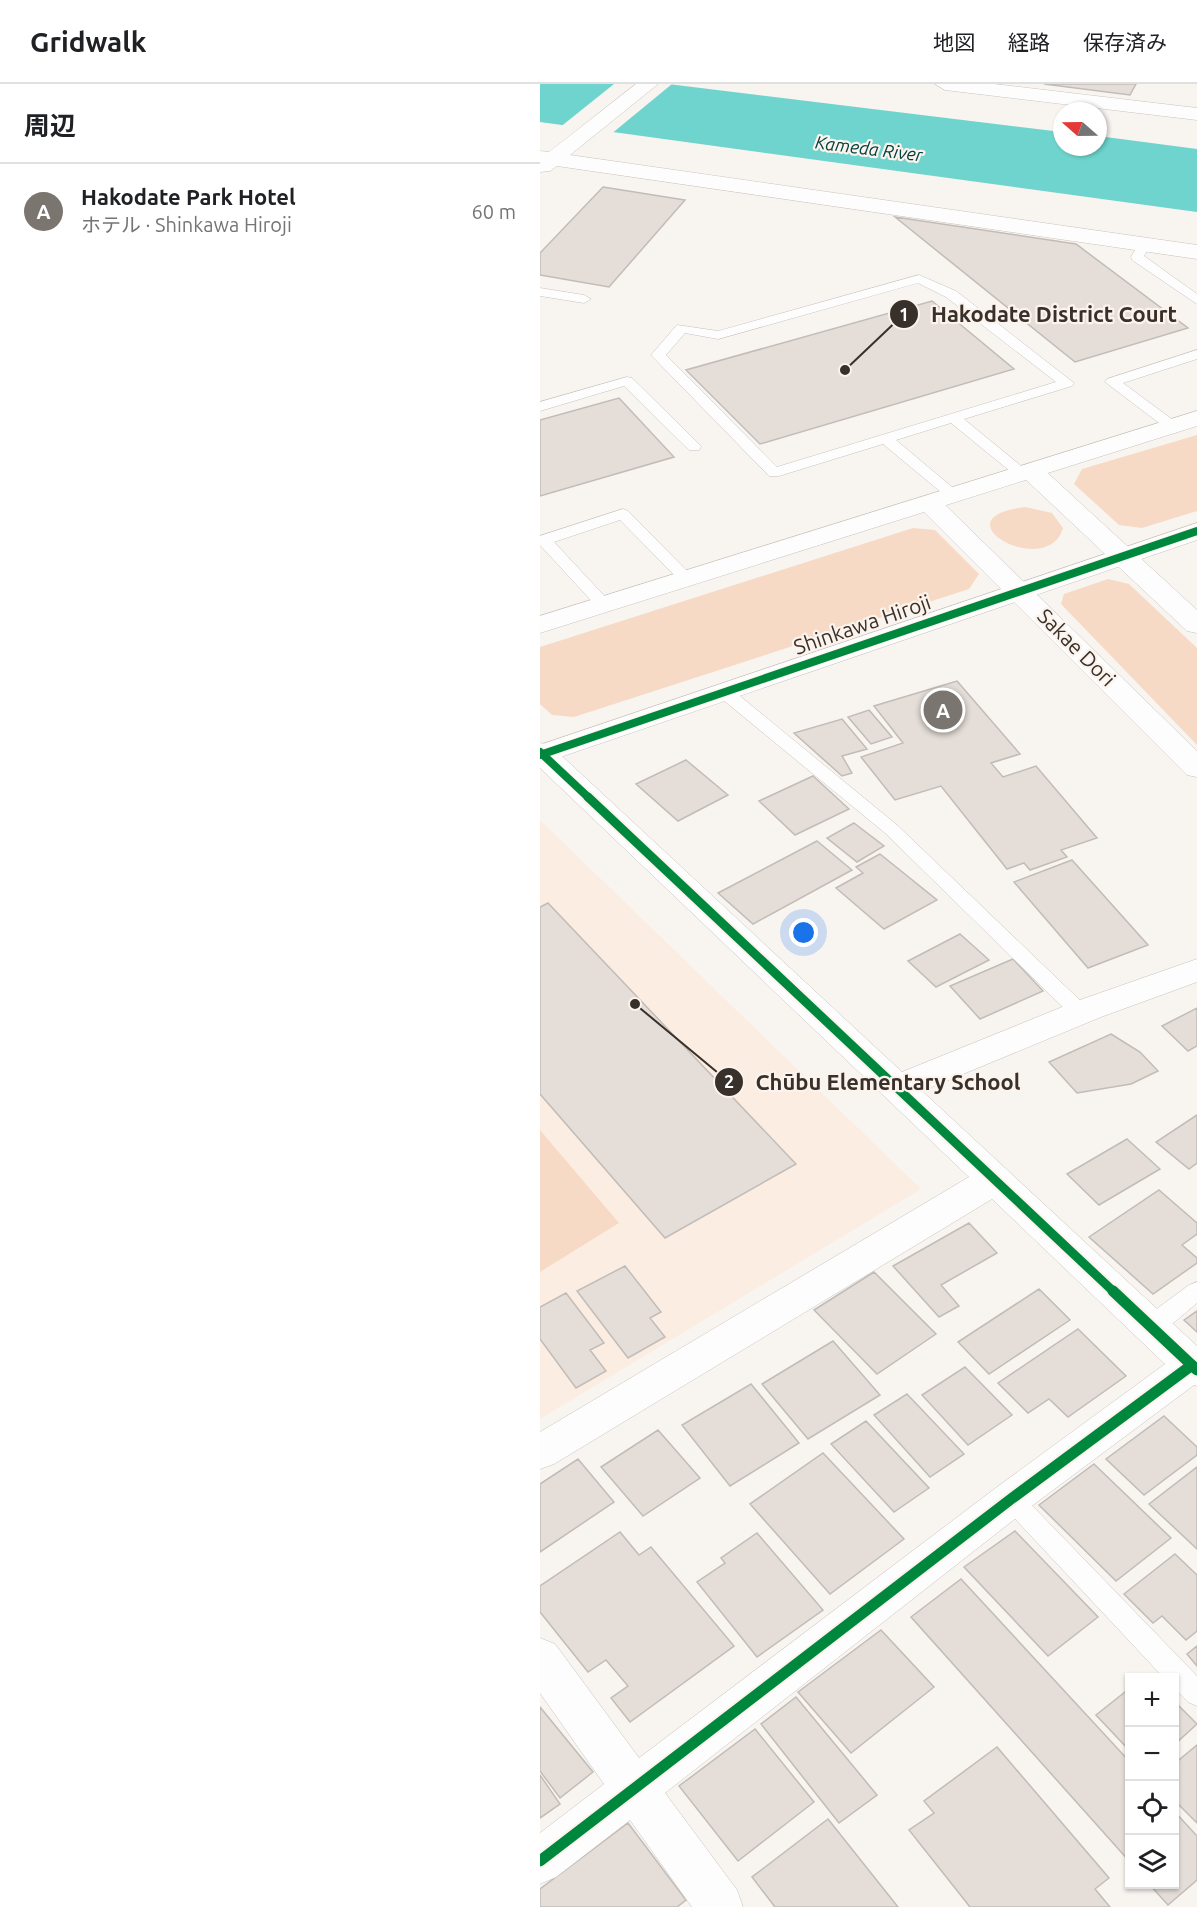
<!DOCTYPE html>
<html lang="ja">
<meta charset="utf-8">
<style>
body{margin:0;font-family:Ubuntu,"Noto Sans JP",sans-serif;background:#f2f2f2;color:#202124}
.controls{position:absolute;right:18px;bottom:18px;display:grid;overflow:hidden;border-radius:0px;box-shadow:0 2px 4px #0004}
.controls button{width:54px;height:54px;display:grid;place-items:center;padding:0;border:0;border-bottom:2px solid #e0e0e0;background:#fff;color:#202124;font:30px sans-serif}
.compass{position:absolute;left:513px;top:18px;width:54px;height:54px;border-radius:50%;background:#fff;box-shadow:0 2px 4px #0004;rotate:290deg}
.you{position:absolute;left:264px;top:849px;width:21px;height:21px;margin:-15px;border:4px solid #fff;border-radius:50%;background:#1a73e8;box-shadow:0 0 0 9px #1a73e833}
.badge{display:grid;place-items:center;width:39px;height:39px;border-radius:50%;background:#7b756f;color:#fff;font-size:20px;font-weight:700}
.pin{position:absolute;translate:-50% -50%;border:3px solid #fff;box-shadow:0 2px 6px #0006}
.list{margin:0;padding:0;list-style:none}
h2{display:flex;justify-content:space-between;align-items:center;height:78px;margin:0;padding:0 24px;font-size:26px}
h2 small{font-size:20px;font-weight:400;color:#757577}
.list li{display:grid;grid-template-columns:39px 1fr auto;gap:18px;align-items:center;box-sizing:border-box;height:96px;padding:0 24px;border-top:2px solid #e0e0e0}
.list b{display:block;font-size:22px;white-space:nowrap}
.list p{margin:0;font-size:20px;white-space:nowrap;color:#757577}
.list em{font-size:20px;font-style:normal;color:#757577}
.icon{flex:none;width:33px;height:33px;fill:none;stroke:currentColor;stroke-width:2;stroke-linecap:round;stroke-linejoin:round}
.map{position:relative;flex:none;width:657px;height:1823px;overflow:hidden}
header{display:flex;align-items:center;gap:36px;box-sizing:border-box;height:84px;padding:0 30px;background:#fff;border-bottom:2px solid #e0e0e0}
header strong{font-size:28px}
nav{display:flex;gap:33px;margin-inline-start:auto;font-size:21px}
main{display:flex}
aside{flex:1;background:#fff}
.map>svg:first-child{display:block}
.built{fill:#fcede3}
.green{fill:#f7dac5}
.water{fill:#6ed4cd}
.pier{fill:#f8f4f0}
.building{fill:#e5ddd7;stroke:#c2bcb8;stroke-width:1.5}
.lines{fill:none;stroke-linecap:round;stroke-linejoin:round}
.lane-casing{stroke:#c8c2bd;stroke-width:1}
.street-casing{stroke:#c8c2bd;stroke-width:1}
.secondary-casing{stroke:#c8c2bd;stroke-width:1}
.lane{fill:#fefdfd;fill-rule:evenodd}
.street{fill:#fefdfd;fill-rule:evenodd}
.secondary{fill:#fefdfd;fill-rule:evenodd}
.cycleway-far2-casing{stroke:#fcf3ed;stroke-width:10}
.cycleway-far1-casing{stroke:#fcf3ed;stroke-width:13}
.cycleway-casing{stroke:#fcf3ed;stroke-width:15}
.cycleway-far2{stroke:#00873e;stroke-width:8}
.cycleway-far1{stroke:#00873e;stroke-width:9}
.cycleway{stroke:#00873e;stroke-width:11}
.labels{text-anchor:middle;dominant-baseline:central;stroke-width:4.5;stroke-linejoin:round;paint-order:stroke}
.far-water-label{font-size:18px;font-style:italic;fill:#00423f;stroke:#fcf3ed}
.street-label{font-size:21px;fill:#38302a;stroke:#fcf3ed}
.leader{fill:none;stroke:#38302a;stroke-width:2}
.callout-dot{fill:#38302a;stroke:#fcf3ed;stroke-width:2}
.mark-label{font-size:18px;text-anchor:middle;font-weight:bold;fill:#fff}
.callout-label{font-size:22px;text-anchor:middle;font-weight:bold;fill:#38302a;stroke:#fcf3ed;stroke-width:4.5;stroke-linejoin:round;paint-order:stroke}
</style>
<header>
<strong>Gridwalk</strong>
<nav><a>地図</a><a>経路</a><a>保存済み</a></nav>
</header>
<main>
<aside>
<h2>周辺<small></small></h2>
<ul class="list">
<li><span class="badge">A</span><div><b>Hakodate Park Hotel</b><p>ホテル · Shinkawa Hiroji</p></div><em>60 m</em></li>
</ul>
</aside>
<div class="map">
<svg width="657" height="1823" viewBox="0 0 657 1823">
<rect width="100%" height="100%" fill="#f8f4f0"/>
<path class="built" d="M0 736 381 1105 0 1335Z"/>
<path class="green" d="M657 351V427L602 444 579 441 534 400 542 385Z
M485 423 512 429 523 444C508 497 394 434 485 423Z
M373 444 395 446 439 490 429 505 34 633 12 631 0 620V563Z
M568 495 589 500 657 564V661L521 520 524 510Z
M0 1046 79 1139 0 1188Z"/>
<path class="water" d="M0 0H128L522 48V63H558V52L657 65V128L0 38Z"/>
<path class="pier" d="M74 0H132L70 51 19 44Z"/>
<path class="building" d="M504 0H596L590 11Z
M63 103 145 116 69 203 0 191V169Z
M355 133 536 160 648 244 535 278Z
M392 217 474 285 220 360 146 286Z
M79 314 134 373 0 412V336Z
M417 597 480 670 451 679 463 693 496 682 557 754 521 766 527 773 490 786 484 779 467 785 401 702 355 716 321 673 363 659 334 622Z
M329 626 352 653 331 660 308 633Z
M302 635 327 665 302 672 312 689 302 692 254 649Z
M146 676 188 711 138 737 96 700Z
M273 692 309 725 255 751 219 717Z
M314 739 344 762 317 778 287 754Z
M277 757 312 786 213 840 178 809Z
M340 770 397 816 344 845 296 804 323 789 316 783Z
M532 776 608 861 548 884 474 798Z
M8 819 256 1080 125 1154 0 1010V823Z
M420 850 449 876 396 903 368 877Z
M473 875 503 907 440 935 410 902Z
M657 924V962L648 967 622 942Z
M571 950 600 968 618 987 591 1000 537 1009 509 978Z
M657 1031V1079L649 1085 616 1058Z
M587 1055 620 1085 559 1121 527 1090Z
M619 1106 657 1139V1150L642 1161 657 1174V1179L613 1210 549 1153Z
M429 1139 457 1169 401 1201 419 1222 399 1233 353 1182Z
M85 1182 121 1228 110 1234 125 1253 88 1274 37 1207Z
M334 1188 396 1250 337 1290 274 1226Z
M499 1205 530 1236 449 1290 418 1258Z
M26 1209 64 1259 50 1266 66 1287 36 1304 0 1255V1223Z
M657 1227V1248L644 1236Z
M538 1245 586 1292 528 1333 509 1315 488 1329 458 1299Z
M293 1257 340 1311 268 1355 222 1300Z
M425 1283 472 1331 428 1361 382 1311Z
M211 1300 259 1359 190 1402 142 1341Z
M367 1310 424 1370 390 1393 334 1331Z
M624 1332 657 1363V1371L604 1411 566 1375Z
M326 1337 389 1404 354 1428 291 1360Z
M118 1346 160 1394 103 1432 61 1383Z
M283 1369 364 1455 290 1510 210 1420Z
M38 1375 74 1418 0 1468V1400Z
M554 1380 631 1454 576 1497 499 1421Z
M657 1383V1465L609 1420Z
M475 1447 558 1533 508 1572 424 1483Z
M80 1448 99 1471 111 1463 194 1562 90 1638 71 1614 88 1602 66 1576 48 1588 0 1528V1502Z
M217 1449 283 1526 217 1573 157 1498 185 1479 181 1474Z
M635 1470 657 1491V1547L646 1556 622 1532 613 1539 584 1510Z
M421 1495 590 1678V1778L371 1533Z
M341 1546 394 1603 311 1669 258 1608Z
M657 1562V1582L647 1570Z
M590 1604V1667L556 1631Z
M256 1613 337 1711 299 1739 221 1640Z
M634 1617 657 1640 634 1661Z
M0 1623 53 1688 20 1714 0 1687Z
M215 1645 274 1718 198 1777 139 1702Z
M657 1661V1739L634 1716V1680Z
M457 1663 569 1794 555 1805 570 1823H430L369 1746 394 1729 384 1717Z
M0 1691 20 1720 0 1734Z
M634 1727 657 1752V1796L628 1821 609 1800H634Z
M288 1735 358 1823H235L212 1793Z
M88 1739 146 1816 137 1823H0V1805Z"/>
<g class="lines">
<defs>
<path id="lane" d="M605 156 611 160 604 172 657 210V220L592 176 591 173 600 157Z
M379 191 416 207 534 299 532 302 424 335 486 386 488 389 486 392H476L411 339 356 356 418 408 421 411 418 414H408L343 360 239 392H229L111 271 137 241 178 247ZM378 199 406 213 516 298 237 383 126 271 145 249 178 255Z
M0 204 44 211 51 215 44 219 0 212Z
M657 266V275L583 299 637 339 639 342 637 345H627L565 298 567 295Z
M87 293 92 294 159 360 161 363 159 366H149L84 302 0 327V318Z
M83 425 88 427 155 495 153 498H141L80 436 14 458 70 518 72 521 70 524H58L0 461V452Z
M183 602 189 603 357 741 548 924 551 929 548 934H534L345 749 177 611 175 607Z
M657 1198V1219C643 1230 622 1254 603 1247L600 1241 603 1235 649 1201Z
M471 1405 479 1408 657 1592V1622L648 1618 634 1604V1594H624L463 1422 459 1415 463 1408Z"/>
<path id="street" d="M96 0H118L30 71 657 161V175L17 82 10 87 0 88V67L9 68Z
M395 0H454L657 24V36L405 6Z
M491 379 500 382 657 526V549L647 547 482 392 478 387 482 382Z
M389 411 398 414 657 667V693L647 691 380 424 376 419 380 414Z
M0 659 10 661 362 988 537 917 657 875V898L561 933 382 1007 657 1262V1302L654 1301 485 1427 125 1709 197 1806 203 1823H152L90 1736 16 1793 0 1800V1749L64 1700 0 1609V1554L15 1560 99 1674 457 1403 625 1280 452 1115 14 1380 0 1385V1348L429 1093 0 684Z"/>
<path id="secondary" d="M657 327V342L0 549V532Z
M657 439V456L0 680V661Z"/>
</defs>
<use href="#lane" class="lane-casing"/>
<use href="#street" class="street-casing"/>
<use href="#secondary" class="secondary-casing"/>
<use href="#lane" class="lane"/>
<use href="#street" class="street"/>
<use href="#secondary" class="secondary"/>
<defs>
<path id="cycleway-far2" d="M0 668 49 714
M0 671 657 447"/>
<path id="cycleway-far1" d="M48 713 574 1208"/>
<path id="cycleway" d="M573 1207 657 1286
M0 1777 471 1415 652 1281"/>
</defs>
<use href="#cycleway-far2" class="cycleway-far2-casing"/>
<use href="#cycleway-far1" class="cycleway-far1-casing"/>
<use href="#cycleway" class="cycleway-casing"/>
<use href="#cycleway-far2" class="cycleway-far2"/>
<use href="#cycleway-far1" class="cycleway-far1"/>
<use href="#cycleway" class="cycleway"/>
</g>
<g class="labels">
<g class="far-water-label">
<text transform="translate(329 64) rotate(7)">Kameda River</text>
</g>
<g class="street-label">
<text transform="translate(322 540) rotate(-19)">Shinkawa Hiroji</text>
<text transform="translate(537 563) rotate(45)">Sakae Dori</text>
</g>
</g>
<path class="leader" d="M305 286L364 230M95 920L189 998"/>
<g class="callout-dot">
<circle cx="305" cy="286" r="6"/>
<circle cx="95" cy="920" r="6"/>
<circle cx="364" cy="230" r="15"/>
<circle cx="189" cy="998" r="15"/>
</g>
<g class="mark-label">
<text x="364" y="237">1</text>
<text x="189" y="1004">2</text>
</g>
<g class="callout-label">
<text x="514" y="238">Hakodate District Court</text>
<text x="348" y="1006">Chūbu Elementary School</text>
</g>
</svg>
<div class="controls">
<button>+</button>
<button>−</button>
<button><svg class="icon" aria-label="locate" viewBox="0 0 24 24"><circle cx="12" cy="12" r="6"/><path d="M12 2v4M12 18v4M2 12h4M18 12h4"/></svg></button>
<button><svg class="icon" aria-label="layers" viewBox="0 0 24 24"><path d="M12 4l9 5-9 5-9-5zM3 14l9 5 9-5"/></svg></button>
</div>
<svg class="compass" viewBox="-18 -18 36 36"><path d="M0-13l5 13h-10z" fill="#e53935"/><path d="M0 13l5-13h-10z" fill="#757577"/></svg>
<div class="you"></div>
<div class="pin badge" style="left:403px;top:626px">A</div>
</div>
</main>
